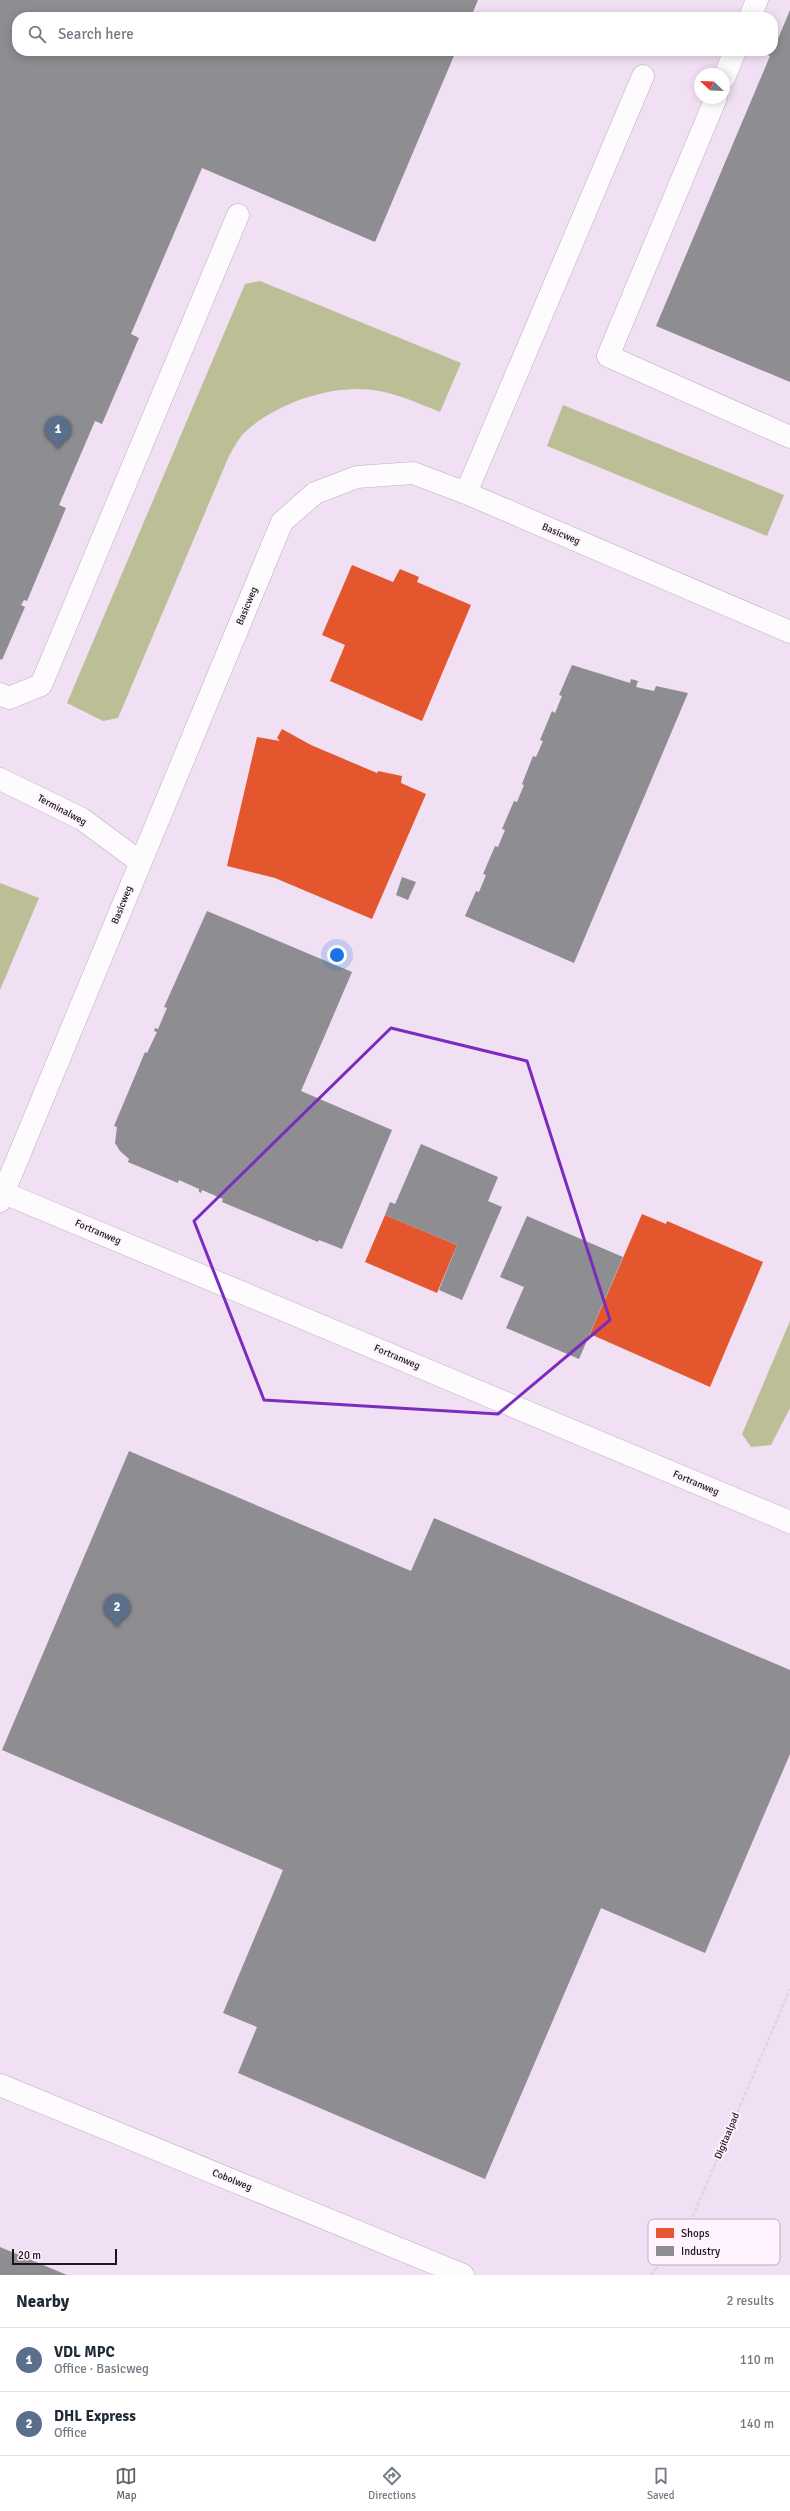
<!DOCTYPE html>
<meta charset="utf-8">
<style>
body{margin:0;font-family:Signika,sans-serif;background:#f2f2f3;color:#1f2937}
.compass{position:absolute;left:694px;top:68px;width:36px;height:36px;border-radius:50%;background:#fff;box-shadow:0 2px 10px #0003;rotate:293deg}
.scale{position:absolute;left:12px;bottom:10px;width:105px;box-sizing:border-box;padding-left:4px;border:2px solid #1b141b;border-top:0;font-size:11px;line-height:14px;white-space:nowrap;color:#1b141b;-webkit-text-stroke:3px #fef3ff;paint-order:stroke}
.you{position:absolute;left:337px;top:955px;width:14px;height:14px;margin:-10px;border:3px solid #fff;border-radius:50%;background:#1a73e8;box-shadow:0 0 0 6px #1a73e833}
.badge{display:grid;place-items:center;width:26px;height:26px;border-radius:50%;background:#665e66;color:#fff;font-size:13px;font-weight:700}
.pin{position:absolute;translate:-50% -33px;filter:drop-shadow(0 1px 2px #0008)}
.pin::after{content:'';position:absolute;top:21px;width:14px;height:12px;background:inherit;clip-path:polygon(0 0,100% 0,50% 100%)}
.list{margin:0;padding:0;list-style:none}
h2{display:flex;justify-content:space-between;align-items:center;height:52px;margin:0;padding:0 16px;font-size:17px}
h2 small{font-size:13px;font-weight:400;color:#747a83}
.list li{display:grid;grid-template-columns:26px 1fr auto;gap:12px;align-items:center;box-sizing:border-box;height:64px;padding:0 16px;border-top:1px solid #e0e1e3}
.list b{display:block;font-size:15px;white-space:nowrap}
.list p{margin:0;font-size:13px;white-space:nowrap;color:#747a83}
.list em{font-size:13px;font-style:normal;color:#747a83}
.icon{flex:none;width:22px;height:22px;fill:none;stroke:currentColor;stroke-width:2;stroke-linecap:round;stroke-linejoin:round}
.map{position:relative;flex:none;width:790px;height:2275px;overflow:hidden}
.search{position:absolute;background:#fff;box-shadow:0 2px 10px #0003;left:12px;right:12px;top:12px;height:44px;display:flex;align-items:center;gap:10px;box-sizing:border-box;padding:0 14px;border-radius:16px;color:#747a83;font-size:15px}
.sheet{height:180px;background:#fff}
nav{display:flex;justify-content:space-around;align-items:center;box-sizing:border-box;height:56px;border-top:1px solid #e0e1e3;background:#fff;font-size:11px;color:#747a83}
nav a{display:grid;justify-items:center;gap:2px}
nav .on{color:#665e66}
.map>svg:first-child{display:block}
.built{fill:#f1dff3;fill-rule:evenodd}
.water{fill:#bcbe96}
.shops{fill:#e4572e}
.industry{fill:#8d8d92}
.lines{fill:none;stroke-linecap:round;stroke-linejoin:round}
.minor-casing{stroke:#b9b2ba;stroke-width:23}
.path{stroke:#dbd8dc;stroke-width:2.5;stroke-dasharray:4 2;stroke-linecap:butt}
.minor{stroke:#fdfbfd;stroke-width:22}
.marked{fill:none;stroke:#7b2cbf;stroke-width:3;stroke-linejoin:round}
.labels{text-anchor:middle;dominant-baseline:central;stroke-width:4;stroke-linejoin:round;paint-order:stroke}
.street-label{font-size:10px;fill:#1b141b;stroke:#fef3ff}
.key{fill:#fef3ff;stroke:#bab0bb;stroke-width:1}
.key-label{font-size:11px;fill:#1b141b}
</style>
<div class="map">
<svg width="790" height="2275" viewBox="0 0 790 2275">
<rect width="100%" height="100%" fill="#f1e7f2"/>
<path class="built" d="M0 0H790V2275H0ZM17 17H773V51H17ZM700 74H724V98H700Z"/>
<path class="water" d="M260 281 461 363 440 412C418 403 396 393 373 390 331 384 274 404 244 433 238 439 233 449 229 456L118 718 103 721 67 703 245 284Z
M563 405 784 495 767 536 547 446Z
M0 883 39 898 0 990Z
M790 1321V1408L771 1445 751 1447 742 1434Z"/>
<path class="shops" d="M352 565 393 582 400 569 419 577 417 582 471 605 422 721 330 681 345 645 322 635Z
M282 729 311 745 377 773 378 771 402 776 401 783 426 794 372 919 275 878 227 866 257 737 280 741 277 738Z
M642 1214 666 1224 667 1221 763 1262 710 1387 590 1334Z
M385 1215 457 1245 437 1293 365 1262Z"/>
<path class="industry" d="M0 0H478L471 17H17V51H456L375 242 202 168 131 334 139 338 102 424 95 421 59 505 66 508 27 601 24 600 21 605 25 607 2 660 0 659Z
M790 10V382L656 326 770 56 759 51H773Z
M572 665 630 683 631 679 638 681 636 687 654 691 656 686 688 693 574 963 465 916 476 891 479 892 486 875 483 874 495 846 498 847 505 830 502 829 514 801 517 802 524 785 522 784 533 756 536 757 543 741 540 740 552 711 555 713 562 696 559 695Z
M402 877 416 882 408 900 396 895Z
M207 911 352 972 301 1091 392 1130 342 1249 319 1240 318 1242 222 1202 223 1199 202 1190 201 1193 199 1192V1189L179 1180 178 1183 128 1162 129 1159 120 1151 115 1143 117 1127 114 1126 145 1052 147 1053 157 1032 154 1031 155 1028 158 1029 167 1008 164 1007Z
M421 1144 498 1177 488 1201 502 1207 462 1300 439 1290 457 1245 385 1215 390 1202 395 1204Z
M527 1216 623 1257 579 1359 506 1328 524 1287 500 1277Z
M129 1451 411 1571 434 1518 790 1670V1754L705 1953 601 1908 485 2179 238 2073 257 2027 223 2013 283 1870 2 1750Z
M0 2247 67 2275H0Z"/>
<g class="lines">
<defs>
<path id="minor" d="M750 17 757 0
M724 78 735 51
M716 98 608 356 790 437
M466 493 643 76
M0 694 9 698 41 685 238 215
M0 779 82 819 140 862
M4 1193 790 1522
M0 1201 282 522 315 493 357 477 413 473 466 493 790 632
M0 2085 463 2275"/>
</defs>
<use href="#minor" class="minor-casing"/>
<path class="path" d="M651 2275 686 2232 790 1989"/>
<use href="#minor" class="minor"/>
</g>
<path class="marked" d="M391 1028 527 1061 610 1320 498 1414 264 1400 194 1221Z"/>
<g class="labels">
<g class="street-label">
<text transform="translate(561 534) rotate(23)">Basicweg</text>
<text transform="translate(247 606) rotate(-67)">Basicweg</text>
<text transform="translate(62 810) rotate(28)">Terminalweg</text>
<text transform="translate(122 905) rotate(-68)">Basicweg</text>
<text transform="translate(98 1232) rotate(23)">Fortranweg</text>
<text transform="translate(397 1357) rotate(23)">Fortranweg</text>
<text transform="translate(696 1483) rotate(23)">Fortranweg</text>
<text transform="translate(727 2136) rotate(-67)">Digitaalpad</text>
<text transform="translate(232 2180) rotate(22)">Cobolweg</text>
</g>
</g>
<rect x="648" y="2219" width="132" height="46" rx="6" class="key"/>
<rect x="656" y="2228" width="18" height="10" fill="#e4572e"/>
<rect x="656" y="2246" width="18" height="10" fill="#8d8d92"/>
<g class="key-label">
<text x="681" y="2237">Shops</text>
<text x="681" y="2255">Industry</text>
</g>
</svg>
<svg class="compass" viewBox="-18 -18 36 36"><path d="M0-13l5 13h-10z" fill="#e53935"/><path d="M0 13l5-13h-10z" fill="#747a83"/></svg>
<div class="scale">20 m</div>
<div class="you"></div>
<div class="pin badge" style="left:58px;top:449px;background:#5c6f8a">1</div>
<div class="pin badge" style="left:117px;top:1627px;background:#5c6f8a">2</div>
<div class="search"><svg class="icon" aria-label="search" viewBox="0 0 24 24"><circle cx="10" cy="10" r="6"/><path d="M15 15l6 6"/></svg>Search here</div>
</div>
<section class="sheet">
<h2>Nearby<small>2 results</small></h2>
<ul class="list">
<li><span class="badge" style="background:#5c6f8a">1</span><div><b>VDL MPC</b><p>Office · Basicweg</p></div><em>110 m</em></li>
<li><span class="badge" style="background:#5c6f8a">2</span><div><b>DHL Express</b><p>Office</p></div><em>140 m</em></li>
</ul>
</section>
<nav>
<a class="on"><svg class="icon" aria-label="map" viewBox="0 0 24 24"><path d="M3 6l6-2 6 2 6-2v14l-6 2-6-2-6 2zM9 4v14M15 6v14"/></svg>Map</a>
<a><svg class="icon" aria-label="directions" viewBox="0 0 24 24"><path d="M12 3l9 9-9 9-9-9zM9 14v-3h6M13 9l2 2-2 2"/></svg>Directions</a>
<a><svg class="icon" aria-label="saved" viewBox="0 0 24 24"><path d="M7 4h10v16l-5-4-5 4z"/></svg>Saved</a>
</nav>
